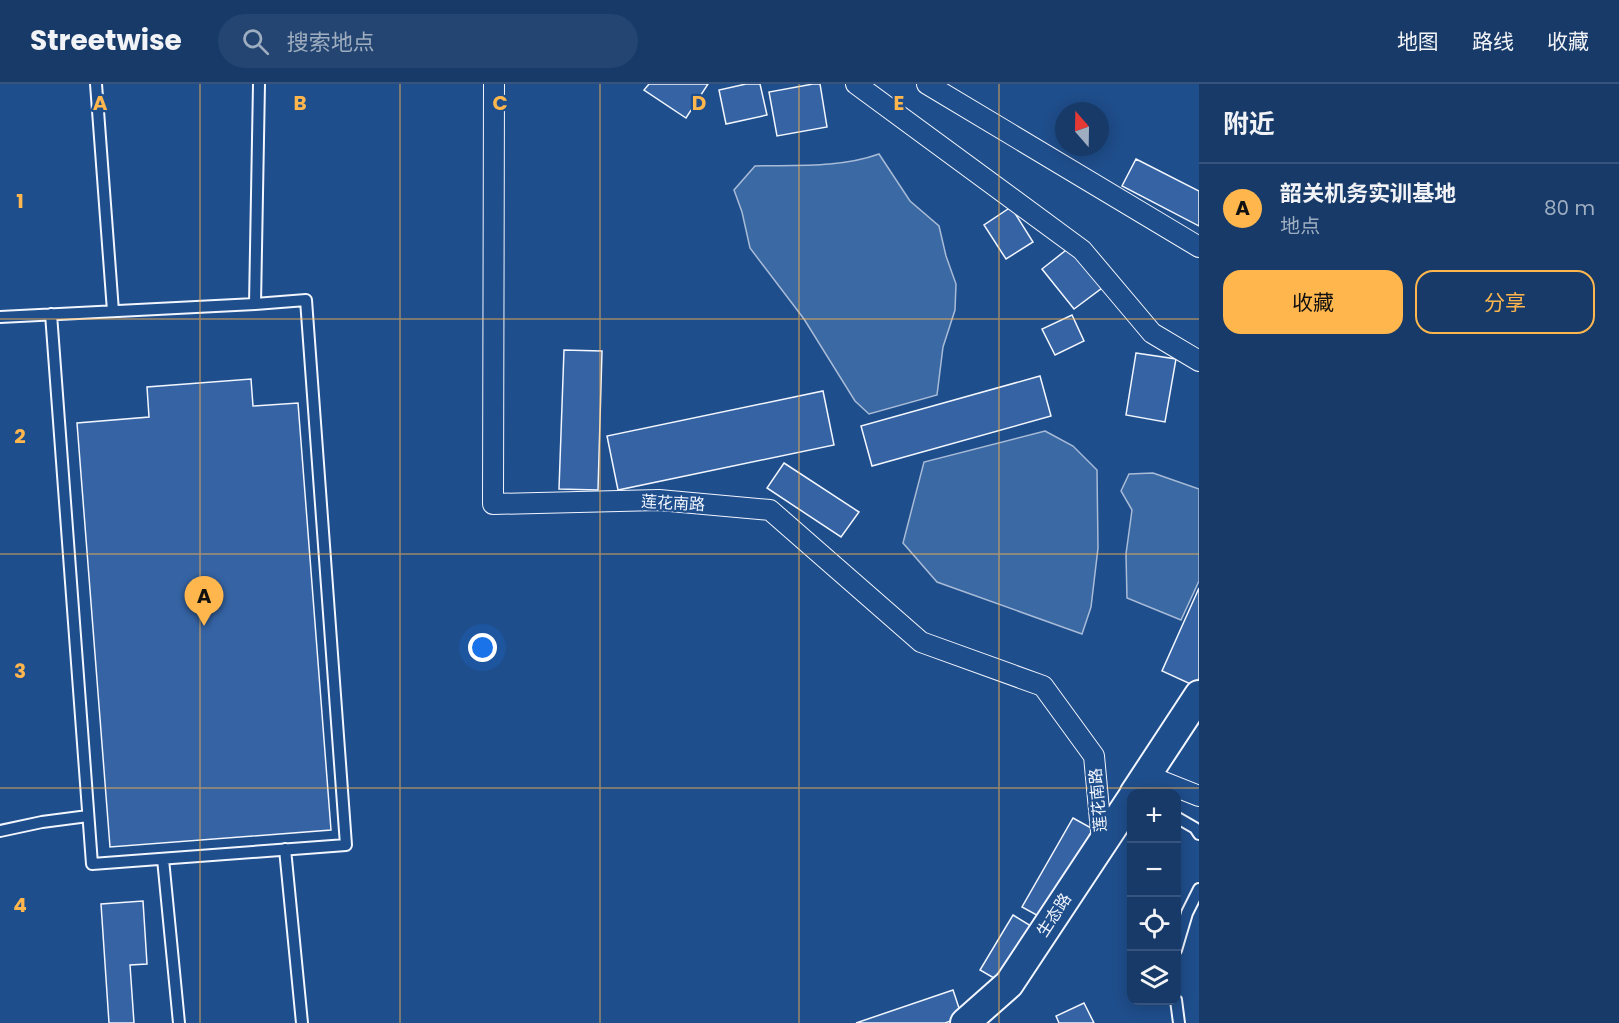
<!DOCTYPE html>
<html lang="zh">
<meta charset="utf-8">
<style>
body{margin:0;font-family:Poppins,"Noto Sans SC",sans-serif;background:#244571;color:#f1f3f6}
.controls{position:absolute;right:18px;bottom:18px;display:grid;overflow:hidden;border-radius:12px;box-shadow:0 3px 15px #0003}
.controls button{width:54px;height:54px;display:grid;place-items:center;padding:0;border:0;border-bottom:2px solid #36547d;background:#173a69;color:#f1f3f6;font:30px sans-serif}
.compass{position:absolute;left:1055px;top:18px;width:54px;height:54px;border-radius:50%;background:#173a69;box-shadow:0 3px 15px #0003;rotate:340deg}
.you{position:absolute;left:483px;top:564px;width:21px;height:21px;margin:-15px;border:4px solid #fff;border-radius:50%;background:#1a73e8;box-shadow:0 0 0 9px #1a73e833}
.badge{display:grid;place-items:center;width:39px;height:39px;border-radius:50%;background:#ffb74d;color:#111;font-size:20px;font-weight:700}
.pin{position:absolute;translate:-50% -50px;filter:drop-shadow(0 2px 3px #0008)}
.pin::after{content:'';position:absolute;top:32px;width:21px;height:18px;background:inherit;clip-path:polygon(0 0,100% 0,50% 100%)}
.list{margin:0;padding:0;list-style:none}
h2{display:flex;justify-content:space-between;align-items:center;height:78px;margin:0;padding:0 24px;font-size:26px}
h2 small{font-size:20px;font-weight:400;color:#9eadc0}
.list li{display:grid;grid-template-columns:39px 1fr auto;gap:18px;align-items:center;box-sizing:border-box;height:90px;padding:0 24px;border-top:2px solid #36547d}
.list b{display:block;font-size:22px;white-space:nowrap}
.list p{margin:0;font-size:20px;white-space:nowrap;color:#9eadc0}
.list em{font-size:20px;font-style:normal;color:#9eadc0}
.actions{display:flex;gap:12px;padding:18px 24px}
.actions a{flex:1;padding:14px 0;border:2px solid #ffb74d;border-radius:18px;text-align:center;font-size:21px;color:#ffb74d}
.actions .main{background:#ffb74d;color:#111}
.icon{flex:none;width:33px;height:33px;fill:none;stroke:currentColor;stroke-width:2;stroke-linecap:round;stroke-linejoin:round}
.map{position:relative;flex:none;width:1199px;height:939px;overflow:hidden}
header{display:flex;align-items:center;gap:36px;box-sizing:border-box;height:84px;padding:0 30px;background:#173a69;border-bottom:2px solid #36547d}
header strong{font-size:28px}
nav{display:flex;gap:33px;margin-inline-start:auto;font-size:21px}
.search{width:420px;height:54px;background:#244571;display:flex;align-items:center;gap:15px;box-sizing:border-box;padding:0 21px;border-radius:33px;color:#9eadc0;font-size:22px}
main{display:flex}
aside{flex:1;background:#173a69}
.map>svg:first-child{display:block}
.water{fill:#3b69a3;stroke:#a8bbd7;stroke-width:1.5}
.building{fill:#3563a3;stroke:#f2f6ff;stroke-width:1.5}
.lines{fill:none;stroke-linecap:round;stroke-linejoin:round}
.lane-casing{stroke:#f2f6ff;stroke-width:14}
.street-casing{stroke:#f2f6ff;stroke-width:22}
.secondary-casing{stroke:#f2f6ff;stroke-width:32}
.lane{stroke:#1f4e8c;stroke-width:10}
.street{stroke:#1f4e8c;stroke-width:20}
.secondary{stroke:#1f4e8c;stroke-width:28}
.grid{fill:none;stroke:#ffb74d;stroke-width:1.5;stroke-opacity:0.55}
.labels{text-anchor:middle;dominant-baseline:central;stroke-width:4.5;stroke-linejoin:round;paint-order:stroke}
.street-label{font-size:16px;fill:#f2f6ff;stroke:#1f4e8c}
.grid-label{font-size:20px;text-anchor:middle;font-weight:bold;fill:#ffb74d;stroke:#1f4e8c;stroke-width:4.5;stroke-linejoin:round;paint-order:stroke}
</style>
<header>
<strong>Streetwise</strong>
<div class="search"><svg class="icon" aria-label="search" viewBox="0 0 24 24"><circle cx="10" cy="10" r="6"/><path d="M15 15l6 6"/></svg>搜索地点</div>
<nav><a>地图</a><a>路线</a><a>收藏</a></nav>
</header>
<main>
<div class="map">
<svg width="1199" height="939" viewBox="0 0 1199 939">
<rect width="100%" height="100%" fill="#1f4e8c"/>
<path class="water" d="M879 70 910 117 939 142 946 172 956 200 955 226 943 263 937 311 869 330 855 317 804 235 750 164 742 128 734 106 755 82C796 81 840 84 879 70Z
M1045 347 1073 362 1097 386 1098 464 1091 523 1082 550 937 498 903 459 924 378Z
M1153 389 1199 405V497L1181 536 1127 514 1126 470 1132 426 1121 407 1129 390Z"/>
<path class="building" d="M649 0H708L686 34 644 6Z
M746 0H760L767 31 726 40 719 6Z
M813 0H820L827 43 777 52 769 8Z
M1136 75 1199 107V142L1122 102Z
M1011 123 1033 158 1006 175 984 141Z
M1070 163 1102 204 1074 225 1042 185Z
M1072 231 1084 257 1055 271 1042 245Z
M564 266 602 267 598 406 559 405Z
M1136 269 1176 275 1165 338 1126 331Z
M1040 292 1051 332 872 382 861 342Z
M251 295 253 322 298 319 331 746 110 763 77 339 149 333 147 303Z
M823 307 834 361 618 406 607 352Z
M784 379 859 428 841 453 767 404Z
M1199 504V594L1195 602 1162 587Z
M1073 734 1093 745 1042 834 1022 823Z
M143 817 147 880 130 881 134 939H109L101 820Z
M1013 831 1031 842 999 897 980 886Z
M953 906 962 933 945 939H856Z
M1084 919 1094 939H1059L1056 932Z"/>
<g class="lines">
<defs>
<path id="lane" d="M96 0 113 227
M51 230 92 780 346 761 306 216 255 220
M0 233 255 220 259 0
M1176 733 1195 744 1199 750
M0 747 42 738 88 732
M285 765 302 939
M163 775 179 939
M1176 866 1187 829 1199 805
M1176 916 1179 939"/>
<path id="street" d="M494 0 493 420 659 416 770 426 921 558 1043 602 1094 672 1102 758
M856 0 1082 166 1152 249 1199 277
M927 0 1199 163
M1146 691 1199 712"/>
<path id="secondary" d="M1134 710 1199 611
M965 939 1009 900 1132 714"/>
</defs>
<use href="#lane" class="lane-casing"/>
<use href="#street" class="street-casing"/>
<use href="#secondary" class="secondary-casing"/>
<use href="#lane" class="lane"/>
<use href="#street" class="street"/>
<use href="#secondary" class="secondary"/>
</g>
<path class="grid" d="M200 0V939M400 0V939M600 0V939M799 0V939M999 0V939M0 235H1199M0 470H1199M0 704H1199"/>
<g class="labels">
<g class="street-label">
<text transform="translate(673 419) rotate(3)">莲花南路</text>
<text transform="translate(1098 716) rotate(-95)">莲花南路</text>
<text transform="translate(1054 831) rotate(-57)">生态路</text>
</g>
</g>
<g class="grid-label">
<text x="100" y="26">A</text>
<text x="300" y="26">B</text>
<text x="500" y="26">C</text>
<text x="699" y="26">D</text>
<text x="899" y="26">E</text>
<text x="20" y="124">1</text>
<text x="20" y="359">2</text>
<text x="20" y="594">3</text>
<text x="20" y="828">4</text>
</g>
</svg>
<div class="controls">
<button>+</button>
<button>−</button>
<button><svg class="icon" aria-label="locate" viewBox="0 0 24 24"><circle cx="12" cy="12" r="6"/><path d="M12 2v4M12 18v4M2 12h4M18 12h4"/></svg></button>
<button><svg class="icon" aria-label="layers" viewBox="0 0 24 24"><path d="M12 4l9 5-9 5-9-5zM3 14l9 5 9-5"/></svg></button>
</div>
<svg class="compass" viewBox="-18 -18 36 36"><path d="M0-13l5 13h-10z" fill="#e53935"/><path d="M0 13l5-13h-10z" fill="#9eadc0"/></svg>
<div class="you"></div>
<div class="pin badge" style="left:204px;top:542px">A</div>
</div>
<aside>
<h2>附近<small></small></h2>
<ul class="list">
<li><span class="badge">A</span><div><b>韶关机务实训基地</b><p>地点</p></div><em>80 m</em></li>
</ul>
<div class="actions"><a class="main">收藏</a><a>分享</a></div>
</aside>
</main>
